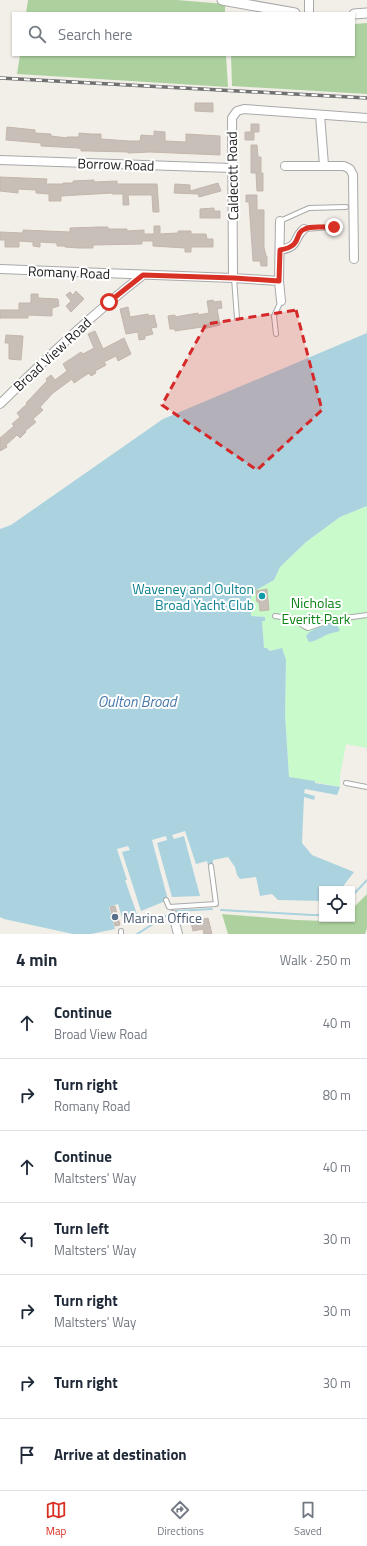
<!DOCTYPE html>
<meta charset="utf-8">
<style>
body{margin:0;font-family:"Titillium Web",sans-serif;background:#f6f6f7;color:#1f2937}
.controls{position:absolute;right:12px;bottom:12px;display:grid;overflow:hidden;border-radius:0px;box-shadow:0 1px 3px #0004}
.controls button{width:36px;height:36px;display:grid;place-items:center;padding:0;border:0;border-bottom:1px solid #e0e1e3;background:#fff;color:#1f2937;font:20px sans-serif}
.stop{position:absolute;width:12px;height:12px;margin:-9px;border:3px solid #d93025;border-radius:50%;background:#fff}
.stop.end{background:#d93025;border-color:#fff;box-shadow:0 1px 4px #0008}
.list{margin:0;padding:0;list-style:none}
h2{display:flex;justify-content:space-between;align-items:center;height:52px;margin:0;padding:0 16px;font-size:17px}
h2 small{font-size:13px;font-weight:400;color:#747a83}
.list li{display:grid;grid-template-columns:26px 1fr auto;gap:12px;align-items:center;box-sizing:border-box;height:72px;padding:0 16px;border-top:1px solid #e0e1e3}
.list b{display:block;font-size:15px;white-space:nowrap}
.list p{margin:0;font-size:13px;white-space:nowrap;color:#747a83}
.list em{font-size:13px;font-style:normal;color:#747a83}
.icon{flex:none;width:22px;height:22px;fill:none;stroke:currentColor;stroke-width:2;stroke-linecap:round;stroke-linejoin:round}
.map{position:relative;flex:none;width:367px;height:934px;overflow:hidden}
.search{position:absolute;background:#fff;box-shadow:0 1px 3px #0004;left:12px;right:12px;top:12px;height:44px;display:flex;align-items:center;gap:10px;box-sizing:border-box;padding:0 14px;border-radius:0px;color:#747a83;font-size:15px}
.sheet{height:556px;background:#fff}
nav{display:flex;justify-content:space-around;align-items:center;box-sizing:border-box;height:56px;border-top:1px solid #e0e1e3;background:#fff;font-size:11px;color:#747a83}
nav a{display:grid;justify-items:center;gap:2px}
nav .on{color:#d93025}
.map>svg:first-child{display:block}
.forest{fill:#add19e}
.park{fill:#c8facc}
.water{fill:#aad3df}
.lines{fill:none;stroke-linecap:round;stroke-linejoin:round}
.stream{stroke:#aad3df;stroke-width:2}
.building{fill:#c7bfb8;stroke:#c4b6ab}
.service-casing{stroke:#a9a9a9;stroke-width:6}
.minor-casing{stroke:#a9a9a9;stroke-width:10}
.tertiary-casing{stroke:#a9a9a9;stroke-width:11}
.service{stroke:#fff;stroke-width:4}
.minor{stroke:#fff;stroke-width:8}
.tertiary{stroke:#fff;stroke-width:9}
.rail-casing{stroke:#707070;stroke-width:3.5}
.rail{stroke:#fff;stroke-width:2;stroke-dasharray:6;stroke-linecap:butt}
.route{stroke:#d93025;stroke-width:5}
.marked{fill:#d62828;fill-opacity:0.2;stroke:#d62828;stroke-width:3;stroke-dasharray:8 5;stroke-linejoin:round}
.culture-dot{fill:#0f9aa8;stroke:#fff;stroke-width:1.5}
.service-dot{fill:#5c6f8a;stroke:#fff;stroke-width:1.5}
.labels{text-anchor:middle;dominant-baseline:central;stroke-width:4;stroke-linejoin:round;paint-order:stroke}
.street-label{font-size:14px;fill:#222;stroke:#fff}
.culture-label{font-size:14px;fill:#0d838f;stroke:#fff;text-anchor:end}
.park-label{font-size:14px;fill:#0c8416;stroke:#fff}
.service-label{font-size:14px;fill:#4e5e75;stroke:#fff;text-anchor:start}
.water-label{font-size:15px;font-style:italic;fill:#4a7aab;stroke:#fff}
</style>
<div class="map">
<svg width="367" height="934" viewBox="0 0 367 934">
<rect width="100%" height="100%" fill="#f2efe9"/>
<path class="forest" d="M28 0H177L225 4V13H26Z
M367 23V94L232 86 231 55H354V24Z
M20 55H226L228 87 17 74Z
M367 894V928L365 934H228L222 914 296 920 326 921 333 919H352V909Z"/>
<path class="park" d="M367 506V748L346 744 340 776V787L289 777 285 715 286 660 267 648H264L262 621 265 617 251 616V593L274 580 280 567 306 542 340 517Z"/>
<path class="water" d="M367 333V506L340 517 306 542 280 567 274 580 251 593V616L265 617V621H262L264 648H267L270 651 282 648 286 660 285 715 289 777 315 781V783L340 787 337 795 305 789 304 793 315 796 314 800 304 797 302 843 312 855 354 872 341 889H322V901L278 900 272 894 260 896 256 877 240 879 237 875 235 867 228 857 213 860V865L208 866 207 861 196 864 185 831 172 835 174 839 184 836 200 896 172 897 157 843 167 840 166 836 152 840 168 900 141 911 122 852 130 850 128 846 117 849 127 880H125L139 920 124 924 118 904 109 907 115 929 91 934H73L4 919 0 917V529L11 525 163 419Z
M334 621 340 630 337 632C325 633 317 642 309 642L306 636C311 628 326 626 334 621Z"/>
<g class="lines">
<path class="stream" d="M352 896 367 880
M221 910 312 915H322
M176 911 212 909
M137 934 169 914"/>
</g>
<path class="building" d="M195 103H213V112L195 111Z
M251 124H259V132H254V140H245V132H251Z
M7 127 35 130V133L51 134V136L67 138V137H79V133L91 134H101V139L129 141H140L141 135 154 136V131L165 132V141L186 142V134L220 136V155L150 152 128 153V152L87 151H81V149L78 148 41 146V143L6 140Z
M251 145H257L258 157H261V173H263V191H257L256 173H258H251Z
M0 177 47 179 46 184H63V183H73V181L94 180V182L117 181V184H157L159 212H153L152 195H128L129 205H123V194H112V193L61 196V201H49V194L36 193V190L18 189V193L0 191Z
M218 183 221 191 199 197 198 194 174 193 175 184 190 185V191Z
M246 195H257V210H264V247L266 256H267V266H261L260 261H253L249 202H246Z
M214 208V211H220V218H200V209Z
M154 226H160V234L178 233V231H191V234H206L207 239H213V247H191V252H185V248L153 246V241H142V244L93 245V248H79L65 247V246H57V243L40 242V247L33 246V242L19 241V247H5V240H0V232L23 233V230L70 232V228L99 227H108V229H127V231L144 230V234H154Z
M76 291 84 299 71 312 66 306 71 301 66 295 70 292 73 295Z
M31 294H38V298L58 299 59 306 52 308V316L28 315V318H0V310H19V303H31Z
M213 300 214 302 221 301 222 308 217 309 220 325 203 329 202 327 175 331V329H170L168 316 175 315V317L198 313V315L209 313 207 301Z
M128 307 130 317 148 314 149 316 154 315 157 327 151 328 153 334 145 336V339L139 340 138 332 126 334 120 309Z
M95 331 103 349 124 338 131 354 118 361 116 356 104 362 106 365 95 371 96 373 91 376 89 373 74 383 72 379 53 393 40 407 43 410 33 419 36 422 25 431 26 432 20 438 17 435 6 445 7 447 0 451V438L14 426 12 424 20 417 17 413 27 404 26 403 47 381 46 379 51 375 55 380 67 371 63 364 81 352 83 354 94 348 88 334Z
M6 335 23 336 21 360 9 359V343H5Z
M267 589 269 610 260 611 259 602H257L256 591Z
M115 906 120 925 115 926 110 907Z
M208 918 212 934H204L203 929 193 931 191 922Z"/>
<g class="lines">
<defs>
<path id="service" d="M280 221 309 208 346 207
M304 229 333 227
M234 278 237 318
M276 334 274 316 281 301
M275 616 294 619 304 626 308 628 331 620 367 615
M346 783 367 787
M166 900 169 907 216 904 211 866
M121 931V934"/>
<path id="minor" d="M309 0V13
M320 115 324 165
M0 160 231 168
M285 166H344L350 169 353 175 354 259
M280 221 279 281 281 301
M280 250C301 246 292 239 304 229
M0 269 233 278 279 281
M233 278 232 118 237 111 244 109 367 118
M0 404C47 358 91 315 143 275
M173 915 178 934"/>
<path id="tertiary" d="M222 0 295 13
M354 14 367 13"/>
</defs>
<use href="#service" class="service-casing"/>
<use href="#minor" class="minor-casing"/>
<use href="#tertiary" class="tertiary-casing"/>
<use href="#service" class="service"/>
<use href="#minor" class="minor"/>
<use href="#tertiary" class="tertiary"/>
<defs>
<path id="rail" d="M0 78 367 98"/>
</defs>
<use href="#rail" class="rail-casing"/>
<use href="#rail" class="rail"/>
</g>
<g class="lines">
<path class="route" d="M109 302 143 275 234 278 279 281 280 250C304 246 293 233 305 229 312 225 325 228 334 227"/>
</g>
<path class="marked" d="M296 310 322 410 257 470 162 405 206 324Z"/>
<circle class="culture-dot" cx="262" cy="596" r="4"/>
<circle class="service-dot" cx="115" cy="917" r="4"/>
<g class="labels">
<g class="street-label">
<text transform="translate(116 164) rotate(2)">Borrow Road</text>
<text transform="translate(232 176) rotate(-91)">Caldecott Road</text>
<text transform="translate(69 272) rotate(2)">Romany Road</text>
<text transform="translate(52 354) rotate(-43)">Broad View Road</text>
</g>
<g class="culture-label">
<text x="254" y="588">Waveney and Oulton<tspan x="254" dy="16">Broad Yacht Club</tspan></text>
</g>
<g class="park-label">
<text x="316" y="602">Nicholas<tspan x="316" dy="16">Everitt Park</tspan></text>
</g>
<g class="service-label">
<text x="123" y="917">Marina Office</text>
</g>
<g class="water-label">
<text x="137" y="701">Oulton Broad</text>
</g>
</g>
</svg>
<div class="controls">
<button><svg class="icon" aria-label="locate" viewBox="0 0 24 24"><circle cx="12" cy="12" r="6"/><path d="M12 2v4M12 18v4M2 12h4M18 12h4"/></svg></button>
</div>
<div class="stop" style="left:109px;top:302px"></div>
<div class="stop end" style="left:334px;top:227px"></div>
<div class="search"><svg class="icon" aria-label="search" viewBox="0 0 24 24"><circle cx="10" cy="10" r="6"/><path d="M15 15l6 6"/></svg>Search here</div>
</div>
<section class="sheet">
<h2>4 min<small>Walk · 250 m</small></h2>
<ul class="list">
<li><svg class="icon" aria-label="ahead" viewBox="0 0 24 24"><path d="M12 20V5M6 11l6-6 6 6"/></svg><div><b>Continue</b><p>Broad View Road</p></div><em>40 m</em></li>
<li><svg class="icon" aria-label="right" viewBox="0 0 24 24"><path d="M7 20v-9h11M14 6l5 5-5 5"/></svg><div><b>Turn right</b><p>Romany Road</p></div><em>80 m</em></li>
<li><svg class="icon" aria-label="ahead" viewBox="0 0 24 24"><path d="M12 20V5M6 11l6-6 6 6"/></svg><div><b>Continue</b><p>Maltsters' Way</p></div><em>40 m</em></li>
<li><svg class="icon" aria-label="left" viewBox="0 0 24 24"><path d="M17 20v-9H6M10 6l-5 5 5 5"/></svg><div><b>Turn left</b><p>Maltsters' Way</p></div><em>30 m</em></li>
<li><svg class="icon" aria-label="right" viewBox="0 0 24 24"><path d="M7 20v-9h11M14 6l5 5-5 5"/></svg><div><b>Turn right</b><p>Maltsters' Way</p></div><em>30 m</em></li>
<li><svg class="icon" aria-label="right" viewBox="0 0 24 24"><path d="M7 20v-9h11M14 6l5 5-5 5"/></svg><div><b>Turn right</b></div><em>30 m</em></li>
<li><svg class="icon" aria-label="arrive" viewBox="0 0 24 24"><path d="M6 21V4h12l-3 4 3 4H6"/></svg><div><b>Arrive at destination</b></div></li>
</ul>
</section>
<nav>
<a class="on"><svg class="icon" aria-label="map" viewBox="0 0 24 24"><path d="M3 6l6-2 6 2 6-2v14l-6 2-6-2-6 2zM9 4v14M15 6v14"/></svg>Map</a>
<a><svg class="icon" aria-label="directions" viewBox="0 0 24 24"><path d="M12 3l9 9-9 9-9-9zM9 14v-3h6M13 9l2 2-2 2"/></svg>Directions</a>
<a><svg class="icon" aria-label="saved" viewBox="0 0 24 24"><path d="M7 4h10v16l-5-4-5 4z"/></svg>Saved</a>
</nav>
